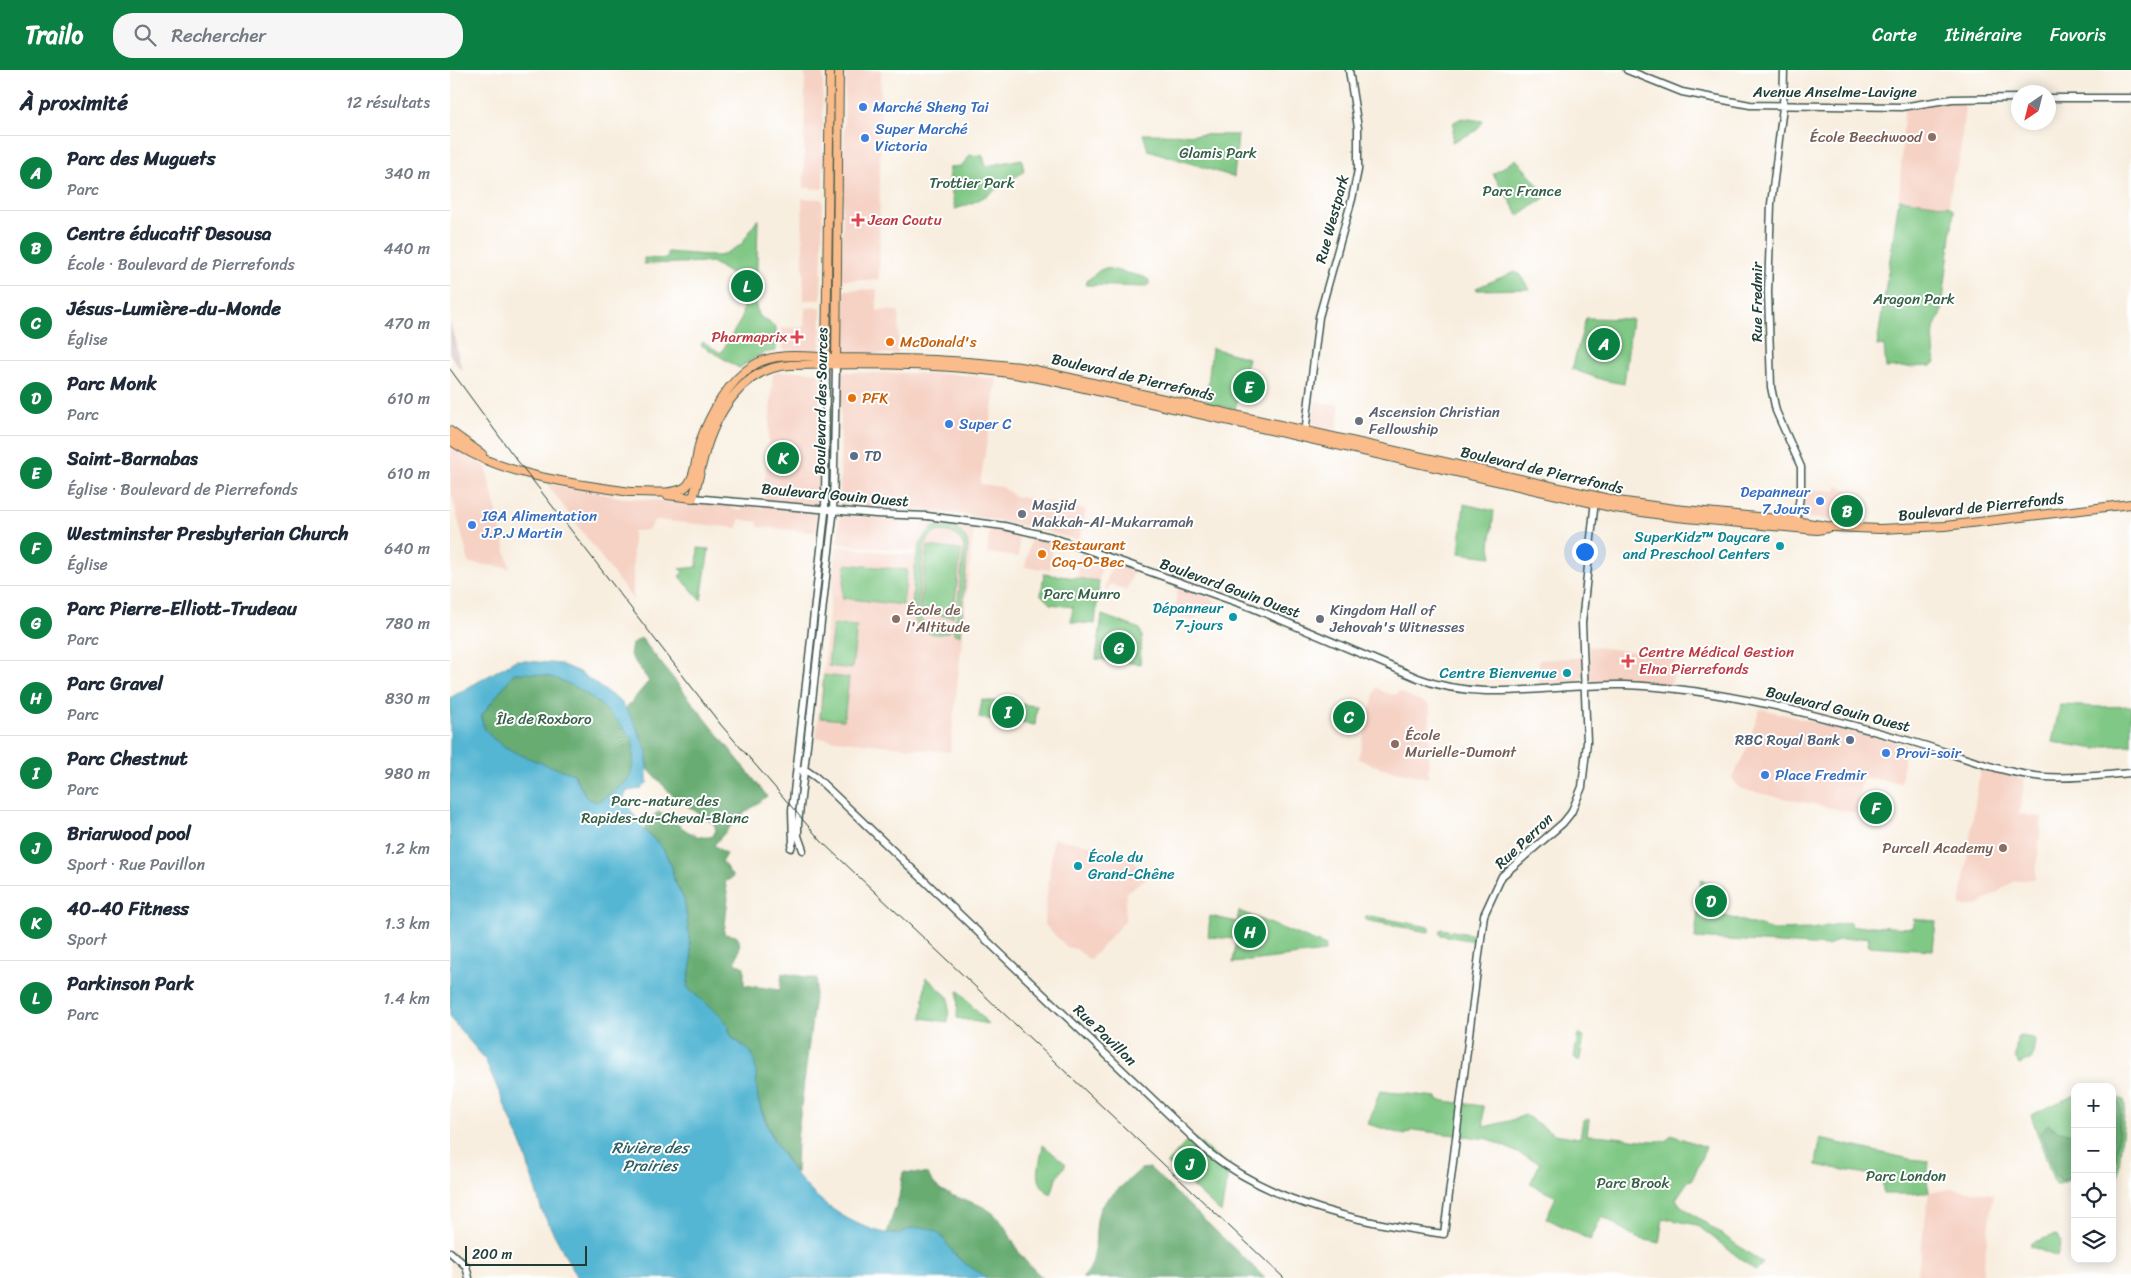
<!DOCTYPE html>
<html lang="fr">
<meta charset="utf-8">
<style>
body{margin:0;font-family:Sriracha,sans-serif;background:#f6f6f7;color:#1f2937}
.controls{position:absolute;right:15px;bottom:15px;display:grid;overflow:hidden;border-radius:10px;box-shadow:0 2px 12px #0003}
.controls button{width:45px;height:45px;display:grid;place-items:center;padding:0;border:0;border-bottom:1px solid #e0e1e3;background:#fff;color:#1f2937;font:25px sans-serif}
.compass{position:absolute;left:1561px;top:15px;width:45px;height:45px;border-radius:50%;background:#fff;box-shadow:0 2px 12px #0003;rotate:215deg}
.scale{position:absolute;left:15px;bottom:12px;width:122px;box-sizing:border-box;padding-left:5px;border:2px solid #1f3d34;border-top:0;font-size:14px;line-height:18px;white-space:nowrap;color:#1f3d34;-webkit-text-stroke:4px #fff;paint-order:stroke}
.you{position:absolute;left:1134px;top:481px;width:18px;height:18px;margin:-12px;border:4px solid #fff;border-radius:50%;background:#1a73e8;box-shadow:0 0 0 8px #1a73e833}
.badge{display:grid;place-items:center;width:32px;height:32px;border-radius:50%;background:#0b8043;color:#fff;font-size:16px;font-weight:700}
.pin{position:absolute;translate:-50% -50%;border:2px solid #fff;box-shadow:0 1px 5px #0006}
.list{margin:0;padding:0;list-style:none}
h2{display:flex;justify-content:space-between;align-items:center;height:65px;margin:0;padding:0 20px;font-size:21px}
h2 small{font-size:16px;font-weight:400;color:#747a83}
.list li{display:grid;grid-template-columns:32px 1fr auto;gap:15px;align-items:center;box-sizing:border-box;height:75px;padding:0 20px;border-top:1px solid #e0e1e3}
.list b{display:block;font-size:19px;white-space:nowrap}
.list p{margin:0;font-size:16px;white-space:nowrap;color:#747a83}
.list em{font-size:16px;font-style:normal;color:#747a83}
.icon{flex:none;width:28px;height:28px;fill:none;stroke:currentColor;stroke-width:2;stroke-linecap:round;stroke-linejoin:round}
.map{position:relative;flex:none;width:1681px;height:1208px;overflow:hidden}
header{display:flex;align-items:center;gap:30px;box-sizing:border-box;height:70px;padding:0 25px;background:#0b8043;color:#fff}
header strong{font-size:24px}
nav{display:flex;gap:28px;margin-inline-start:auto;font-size:18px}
.search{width:350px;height:45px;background:#f6f6f7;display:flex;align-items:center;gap:12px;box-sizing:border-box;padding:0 18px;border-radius:20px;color:#747a83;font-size:19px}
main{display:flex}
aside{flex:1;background:#fff}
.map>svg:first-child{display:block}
.built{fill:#f6d2c4}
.industrial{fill:#d1bfbe}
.green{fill:#80c885;stroke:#50825c;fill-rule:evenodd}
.forest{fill:#68ac72;stroke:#447453}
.water{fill:#55b6d3;stroke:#3a7a84;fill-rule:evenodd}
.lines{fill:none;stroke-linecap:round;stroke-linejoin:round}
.minor-casing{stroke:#40584e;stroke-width:9}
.major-casing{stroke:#40584e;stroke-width:10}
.minor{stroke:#fff;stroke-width:6}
.major{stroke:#f9bc8a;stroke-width:8}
.tram{stroke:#1f3d34;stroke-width:1}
.shop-dot{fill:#3f7fe0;stroke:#fff;stroke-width:2}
.education-dot{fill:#8d6e63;stroke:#fff;stroke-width:2}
.health-dot{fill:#e0444e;stroke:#fff;stroke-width:2}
.food-dot{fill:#e8710a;stroke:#fff;stroke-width:2}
.worship-dot{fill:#6b7280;stroke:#fff;stroke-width:2}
.service-dot{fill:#5c6f8a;stroke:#fff;stroke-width:2}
.culture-dot{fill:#0f9aa8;stroke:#fff;stroke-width:2}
.labels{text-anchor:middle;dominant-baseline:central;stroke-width:4;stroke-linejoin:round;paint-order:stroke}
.street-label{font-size:15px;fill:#1f3d34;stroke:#fff}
.shop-label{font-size:15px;fill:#366cbe;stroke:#fff;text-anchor:start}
.education-label{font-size:15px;fill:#785e54;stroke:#fff;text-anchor:end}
.park-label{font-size:15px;fill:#376048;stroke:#fff}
.health-label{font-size:15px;fill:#be3a42;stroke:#fff;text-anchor:start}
.food-label{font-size:15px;fill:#c56008;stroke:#fff;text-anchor:start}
.worship-label{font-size:15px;fill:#5b616d;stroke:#fff;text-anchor:start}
.service-label{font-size:15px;fill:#4e5e75;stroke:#fff;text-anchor:start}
.culture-label{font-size:15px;fill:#0d838f;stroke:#fff;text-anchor:end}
.water-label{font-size:16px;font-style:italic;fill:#2f6164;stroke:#fff}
</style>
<header>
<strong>Trailo</strong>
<div class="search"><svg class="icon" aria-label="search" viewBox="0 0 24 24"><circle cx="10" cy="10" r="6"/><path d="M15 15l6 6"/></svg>Rechercher</div>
<nav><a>Carte</a><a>Itinéraire</a><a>Favoris</a></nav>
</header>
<main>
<aside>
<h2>À proximité<small>12 résultats</small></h2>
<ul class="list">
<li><span class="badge">A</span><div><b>Parc des Muguets</b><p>Parc</p></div><em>340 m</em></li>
<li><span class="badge">B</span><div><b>Centre éducatif Desousa</b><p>École · Boulevard de Pierrefonds</p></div><em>440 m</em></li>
<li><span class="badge">C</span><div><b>Jésus-Lumière-du-Monde</b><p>Église</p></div><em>470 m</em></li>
<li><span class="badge">D</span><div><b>Parc Monk</b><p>Parc</p></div><em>610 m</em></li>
<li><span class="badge">E</span><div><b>Saint-Barnabas</b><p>Église · Boulevard de Pierrefonds</p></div><em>610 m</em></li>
<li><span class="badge">F</span><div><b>Westminster Presbyterian Church</b><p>Église</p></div><em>640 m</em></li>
<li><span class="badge">G</span><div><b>Parc Pierre-Elliott-Trudeau</b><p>Parc</p></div><em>780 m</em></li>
<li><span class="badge">H</span><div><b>Parc Gravel</b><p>Parc</p></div><em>830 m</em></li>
<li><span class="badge">I</span><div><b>Parc Chestnut</b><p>Parc</p></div><em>980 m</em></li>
<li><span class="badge">J</span><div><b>Briarwood pool</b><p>Sport · Rue Pavillon</p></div><em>1.2 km</em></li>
<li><span class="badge">K</span><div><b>40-40 Fitness</b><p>Sport</p></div><em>1.3 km</em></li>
<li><span class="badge">L</span><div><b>Parkinson Park</b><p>Parc</p></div><em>1.4 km</em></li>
</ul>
</aside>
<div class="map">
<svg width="1681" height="1208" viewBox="0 0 1681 1208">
<rect width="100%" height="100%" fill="#fff"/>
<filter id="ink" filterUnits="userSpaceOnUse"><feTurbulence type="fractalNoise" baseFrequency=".02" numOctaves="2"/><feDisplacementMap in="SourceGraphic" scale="10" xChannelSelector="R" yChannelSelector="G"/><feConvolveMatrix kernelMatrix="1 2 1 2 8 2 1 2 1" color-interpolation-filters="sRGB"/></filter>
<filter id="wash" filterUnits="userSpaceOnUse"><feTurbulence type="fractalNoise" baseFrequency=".0096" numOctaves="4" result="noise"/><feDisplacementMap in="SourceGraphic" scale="20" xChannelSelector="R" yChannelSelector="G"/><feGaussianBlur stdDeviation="1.12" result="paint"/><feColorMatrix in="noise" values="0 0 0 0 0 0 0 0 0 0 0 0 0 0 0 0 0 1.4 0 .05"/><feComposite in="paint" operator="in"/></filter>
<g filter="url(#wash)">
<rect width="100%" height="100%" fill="#f8eedf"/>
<path class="built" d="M355 0H373V117L371 119 354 118Z
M395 0H431L429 210H395L392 208Z
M1516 28 1509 93 1503 106 1499 136 1449 129 1454 42 1452 37Z
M352 128 371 129 373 131 371 229 369 230H354Z
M427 219V240L449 241 448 284H394L391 281 392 224 395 220Z
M368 237 371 239 370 282 332 280V258L354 257 355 238Z
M350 301 368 303 370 306 369 432 365 433 364 443 368 444 365 462 308 457V452L289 449 288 458 205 450 198 460 183 461V530L96 413 174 428 282 435V439L292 440 294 435 313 438 323 304 327 302Z
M391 302 503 304 547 309 530 414 553 417 564 426 636 440 629 471 590 459 517 445 390 434Z
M866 332 890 334 887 362 864 358 862 355Z
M0 375 36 397 60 498 19 493 0 418Z
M1387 416 1412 425 1408 452 1357 448V445H1353L1355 419 1386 421Z
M390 445 524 457 500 682 366 668 386 476 466 486 467 481 387 474Z
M540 458 569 463V487L537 483Z
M581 466 603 472 600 500 575 497Z
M631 480 653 488 649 511 627 508Z
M667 494 684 501 676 521 660 514 658 520 655 519 658 505 664 495Z
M728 516 762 529 766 532 764 544 747 542 745 551 724 545Z
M1139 576 1226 587 1222 612 1220 615 1187 611 1142 612 1139 607 1130 608 1127 612 1089 615V590L1140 587Z
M926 617 935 623 946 625 948 621 980 635 978 708 931 698 908 689Z
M1312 639 1456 675 1451 713 1412 707 1406 743 1299 721 1288 717 1282 708 1296 680 1309 641Z
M1530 699 1575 709 1569 744 1592 747 1585 809 1564 811 1527 836H1510Z
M603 769 661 778 684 791 696 809 676 822 675 851 640 890 626 879 617 877 594 854Z
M1501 1119 1543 1124 1532 1208H1467L1479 1122Z"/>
<path class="industrial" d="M0 250 12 301 0 285Z"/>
<path class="green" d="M1012 48 1033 51 1026 61 1002 72 1004 52Z
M693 64 788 65 784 107 698 80Z
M520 85 533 86 536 96 572 89 574 102C548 116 535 131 505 139L499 110 500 97 512 96Z
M1066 89 1097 126 1069 146 1043 104Z
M1449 129 1499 136 1504 141 1491 246C1479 258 1485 277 1485 292L1481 296 1436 298 1434 275 1427 276Z
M308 149 306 236 308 245 326 257V281L313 283 289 298 251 275 253 272 271 283 292 248 293 225 285 207 262 192 194 194V188L217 189 218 182 270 186 291 175Z
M656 198 694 207 699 210V214L694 217 636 215 637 211 650 200Z
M1064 202 1069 204 1080 219 1027 220 1026 218Z
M1136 248 1182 249 1174 314 1153 310 1122 299Z
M762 278 798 288 785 339 756 333Z
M1014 434 1044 441 1040 476 1042 487 1009 483Z
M487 456C503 456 514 460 518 475L510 565 504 564V558C488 571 466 562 462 542 464 519 461 465 487 456ZM489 461C501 461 510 465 514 477L506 550 491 559 475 556 467 542 474 476 481 465Z
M477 476 511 480 503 547 469 543Z
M248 478 259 479 251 530 229 506 233 502 230 499 247 497Z
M396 494 457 500 453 535 392 528Z
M594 504 649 511 645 554 621 552 623 537 600 534 591 525Z
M367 536 370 537 357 644 356 636Z
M652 545 690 559 692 566 690 594 646 589Z
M383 554 407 556 402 599 378 596Z
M374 605 399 608 394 650 370 648Z
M532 630 587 636 585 655 529 648Z
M1610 635 1651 637 1681 636V675L1655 676 1647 679 1602 672Z
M1251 810 1276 819 1268 844 1324 860 1362 859 1400 852 1402 857 1420 856 1462 858 1464 849 1486 851 1483 880 1418 876 1419 867 1388 870 1378 876 1245 868Z
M789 841 876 876 874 882 783 893 786 869 758 867 760 846 787 852Z
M921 846 979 857 981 860 978 862 915 850 916 847Z
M992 859 1025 865 1027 869 1024 871 991 865 989 861Z
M476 907 499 928 498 952 472 948Z
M508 921H509L538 954 507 948Z
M1128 964H1131L1134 968 1129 992 1124 987Z
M1570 966 1583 968 1585 971 1582 989 1569 994 1565 987 1567 968Z
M930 1021 987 1027V1030L1033 1036 1034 1057 1059 1051 1075 1045 1104 1064 1130 1068 1133 1050 1139 1049 1137 1065C1164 1065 1189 1072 1216 1071L1221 1065 1256 1077 1242 1110 1238 1111 1226 1129 1231 1136 1313 1193 1306 1201 1247 1155 1213 1148 1209 1173 1187 1168 1152 1146 1140 1170 1096 1148 1106 1127 1080 1114 1090 1093 1038 1069 963 1060 955 1065 918 1054Z
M1625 1025V1108L1605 1115 1581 1045Z
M1662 1026 1674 1030 1675 1035 1668 1106 1662 1105Z
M742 1066 779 1098 771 1143 717 1093Z
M1370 1069 1460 1089 1479 1091 1477 1111 1479 1122 1462 1124H1433V1107L1366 1095Z
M593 1075 616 1094 606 1109 601 1125C581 1111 590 1096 593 1075Z
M1605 1165 1608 1166 1611 1171 1607 1187 1580 1176 1581 1173Z"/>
<path class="forest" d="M191 568 317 726 287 749 264 775 276 784 272 791 283 807 275 812 278 828 274 864 287 866C293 875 287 884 285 893L294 897V915L330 920 332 903 367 909 347 1069 346 1103 326 1075 310 1036 293 975 282 967 277 954 237 917 242 889 234 829 224 810 222 797 212 777 195 761 196 752 208 742C225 749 243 773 263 766L266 760 264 754 223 726 198 699C197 673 188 660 176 638L199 611 180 585 182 574Z
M64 603C117 601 152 630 183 670 184 712 181 710 148 732L137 728 124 704C102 696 27 677 32 645Z
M1662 1029 1669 1032 1671 1039 1666 1090 1662 1097Z
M1598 1054 1607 1060 1625 1065V1106L1612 1111 1606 1107 1590 1062Z
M700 1098 815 1208H632C652 1193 641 1156 651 1137 655 1129 683 1107 691 1099Z
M453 1102 478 1104C488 1128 517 1127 537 1139 553 1149 558 1163 567 1179 573 1190 583 1199 593 1208 580 1208 548 1208 538 1208 523 1203 499 1181 492 1167L437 1163 449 1127Z"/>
<path class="water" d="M66 590 110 594 129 602 171 632 184 652 197 681V713L191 719 177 721 173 729 195 761 212 777 222 797 224 810 234 829 242 889 237 917C249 929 266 940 276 953 279 957 279 964 282 967 287 974 298 976 302 985 308 997 305 1019 309 1033 328 1097 379 1156 447 1165 459 1157 480 1153 491 1166 497 1173 501 1181 508 1188 517 1196 528 1201 538 1208H127L92 1141 73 1078 35 989 0 948V628ZM64 603C116 601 152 630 183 670 185 711 181 711 147 732L137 728 125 708 124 704C102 696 27 677 32 645Z"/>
</g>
<g filter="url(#ink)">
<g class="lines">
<defs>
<path id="minor" d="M1177 0 1232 22 1300 35 1452 37 1502 29 1568 28
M1334 0 1333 37 1321 134 1318 222 1321 317 1326 341 1351 397V419L1346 454
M1598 28H1681
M855 364 869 247 902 129 908 100V58L899 0
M243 428 426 444 477 446 554 456 601 467 803 538 968 608C1033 634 1106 613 1174 615 1270 618 1371 646 1463 672 1506 684 1549 703 1594 707 1623 709 1653 705 1681 703
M347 700 357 701 367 708 758 1082C825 1135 912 1153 994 1164L1034 845 1052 806 1113 753 1121 743 1132 717 1137 672 1132 553 1145 430
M341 778 343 772 342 740 375 443 376 295
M353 780 348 766V754L383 446 386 295
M0 1182 16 1196 19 1208"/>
<path id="major" d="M376 291 380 0
M386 293 389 0
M0 361 32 384
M0 370C48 405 124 414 181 422
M178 422C195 421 219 426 234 418 246 411 246 384 250 372 260 344 278 311 304 295 328 280 363 288 390 288 452 289 514 289 576 298L1168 431 1225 439 1339 450 1382 457 1430 459 1495 456 1681 434
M217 425 243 428C248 412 251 395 256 379 268 340 295 297 340 295 426 293 515 293 599 310L1165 438 1226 447 1367 460 1378 458"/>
</defs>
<use href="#minor" class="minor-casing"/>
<use href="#major" class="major-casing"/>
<use href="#minor" class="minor"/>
<use href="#major" class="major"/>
<path class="tram" d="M0 299 60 381 271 655 372 772 834 1208"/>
</g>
</g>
<g class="shop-dot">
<circle cx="413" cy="37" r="5"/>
<circle cx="415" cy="68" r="5"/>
<circle cx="499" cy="354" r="5"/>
<circle cx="1370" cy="431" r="5"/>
<circle cx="22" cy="455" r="5"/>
<circle cx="1436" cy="683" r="5"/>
<circle cx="1315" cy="705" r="5"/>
</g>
<g class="education-dot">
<circle cx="1482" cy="67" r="5"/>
<circle cx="446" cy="549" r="5"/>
<circle cx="945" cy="674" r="5"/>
<circle cx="1553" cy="778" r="5"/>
</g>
<g class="health-dot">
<path d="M405.5 142.5h5v5h5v5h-5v5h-5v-5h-5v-5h5z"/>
<path d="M344.5 259.5h5v5h5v5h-5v5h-5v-5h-5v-5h5z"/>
<path d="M1175.5 583.5h5v5h5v5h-5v5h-5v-5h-5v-5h5z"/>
</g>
<g class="food-dot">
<circle cx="440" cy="272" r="5"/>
<circle cx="402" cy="328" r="5"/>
<circle cx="592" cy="484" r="5"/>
</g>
<g class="worship-dot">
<circle cx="909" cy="351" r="5"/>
<circle cx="572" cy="444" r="5"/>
<circle cx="870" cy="549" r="5"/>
</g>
<g class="service-dot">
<circle cx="404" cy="386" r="5"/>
<circle cx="1400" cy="670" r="5"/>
</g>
<g class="culture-dot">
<circle cx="1330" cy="476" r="5"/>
<circle cx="783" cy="547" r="5"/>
<circle cx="1117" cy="603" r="5"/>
<circle cx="628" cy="796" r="5"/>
</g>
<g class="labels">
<g class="street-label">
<text x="1385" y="22">Avenue Anselme-Lavigne</text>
<text transform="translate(882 149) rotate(-75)">Rue Westpark</text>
<text transform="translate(1307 232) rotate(-90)">Rue Fredmir</text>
<text transform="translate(683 307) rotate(13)">Boulevard de Pierrefonds</text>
<text transform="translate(371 331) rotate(-89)">Boulevard des Sources</text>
<text transform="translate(1092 400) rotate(13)">Boulevard de Pierrefonds</text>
<text transform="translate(385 425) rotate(5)">Boulevard Gouin Ouest</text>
<text transform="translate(1531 437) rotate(-6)">Boulevard de Pierrefonds</text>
<text transform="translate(780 518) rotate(20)">Boulevard Gouin Ouest</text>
<text transform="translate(1388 639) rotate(14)">Boulevard Gouin Ouest</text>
<text transform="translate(1074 771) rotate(-43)">Rue Perron</text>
<text transform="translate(655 965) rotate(44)">Rue Pavillon</text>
</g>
<g class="shop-label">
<text x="423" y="37">Marché Sheng Tai</text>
<text x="425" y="59">Super Marché<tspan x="425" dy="17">Victoria</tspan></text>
<text x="509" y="354">Super C</text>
<text x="1360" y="422" text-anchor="end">Depanneur<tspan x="1360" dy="17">7 Jours</tspan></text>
<text x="32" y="446">IGA Alimentation<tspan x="32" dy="17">J.P.J Martin</tspan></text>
<text x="1446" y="683">Provi-soir</text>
<text x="1325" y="705">Place Fredmir</text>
</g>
<g class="education-label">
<text x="1472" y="67">École Beechwood</text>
<text x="456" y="540" text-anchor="start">École de<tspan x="456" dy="17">l'Altitude</tspan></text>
<text x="955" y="665" text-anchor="start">École<tspan x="955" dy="17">Murielle-Dumont</tspan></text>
<text x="1543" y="778">Purcell Academy</text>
</g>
<g class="park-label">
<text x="768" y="83">Glamis Park</text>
<text x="522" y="113">Trottier Park</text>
<text x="1072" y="121">Parc France</text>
<text x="1464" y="229">Aragon Park</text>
<text x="632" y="524">Parc Munro</text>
<text x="94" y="649">Île de Roxboro</text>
<text x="215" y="731">Parc-nature des<tspan x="215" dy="17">Rapides-du-Cheval-Blanc</tspan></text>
<text x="1456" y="1106">Parc London</text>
<text x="1183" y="1113">Parc Brook</text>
</g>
<g class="health-label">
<text x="418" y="150">Jean Coutu</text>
<text x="337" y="267" text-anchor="end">Pharmaprix</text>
<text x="1189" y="582">Centre Médical Gestion<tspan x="1189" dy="17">Elna Pierrefonds</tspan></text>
</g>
<g class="food-label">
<text x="450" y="272">McDonald's</text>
<text x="412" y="328">PFK</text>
<text x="602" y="475">Restaurant<tspan x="602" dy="17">Coq-O-Bec</tspan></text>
</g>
<g class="worship-label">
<text x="919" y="342">Ascension Christian<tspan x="919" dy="17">Fellowship</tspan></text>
<text x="582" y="435">Masjid<tspan x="582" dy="17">Makkah-Al-Mukarramah</tspan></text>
<text x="880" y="540">Kingdom Hall of<tspan x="880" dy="17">Jehovah's Witnesses</tspan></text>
</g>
<g class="service-label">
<text x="414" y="386">TD</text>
<text x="1390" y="670" text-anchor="end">RBC Royal Bank</text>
</g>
<g class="culture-label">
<text x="1320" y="467">SuperKidz™ Daycare<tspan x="1320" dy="17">and Preschool Centers</tspan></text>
<text x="773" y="538">Dépanneur<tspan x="773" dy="17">7-jours</tspan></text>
<text x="1107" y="603">Centre Bienvenue</text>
<text x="638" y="787" text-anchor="start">École du<tspan x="638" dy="17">Grand-Chêne</tspan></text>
</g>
<g class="water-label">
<text x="200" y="1077">Rivière des<tspan x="200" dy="18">Prairies</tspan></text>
</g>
</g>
</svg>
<div class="controls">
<button>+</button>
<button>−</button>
<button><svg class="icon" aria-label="locate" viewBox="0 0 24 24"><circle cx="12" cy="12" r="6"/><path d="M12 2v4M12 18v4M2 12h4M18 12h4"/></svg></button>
<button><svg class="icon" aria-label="layers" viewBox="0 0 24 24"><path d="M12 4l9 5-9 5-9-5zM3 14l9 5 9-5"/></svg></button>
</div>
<svg class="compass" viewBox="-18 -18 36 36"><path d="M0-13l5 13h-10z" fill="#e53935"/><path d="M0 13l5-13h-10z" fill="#747a83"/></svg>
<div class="scale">200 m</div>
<div class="you"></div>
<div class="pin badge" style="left:1154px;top:274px">A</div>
<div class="pin badge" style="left:1397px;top:441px">B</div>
<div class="pin badge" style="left:899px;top:647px">C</div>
<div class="pin badge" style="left:1261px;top:831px">D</div>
<div class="pin badge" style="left:799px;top:317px">E</div>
<div class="pin badge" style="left:1426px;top:738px">F</div>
<div class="pin badge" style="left:669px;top:578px">G</div>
<div class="pin badge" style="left:800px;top:862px">H</div>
<div class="pin badge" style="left:558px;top:642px">I</div>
<div class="pin badge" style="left:740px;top:1094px">J</div>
<div class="pin badge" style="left:333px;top:388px">K</div>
<div class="pin badge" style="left:297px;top:216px">L</div>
</div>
</main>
